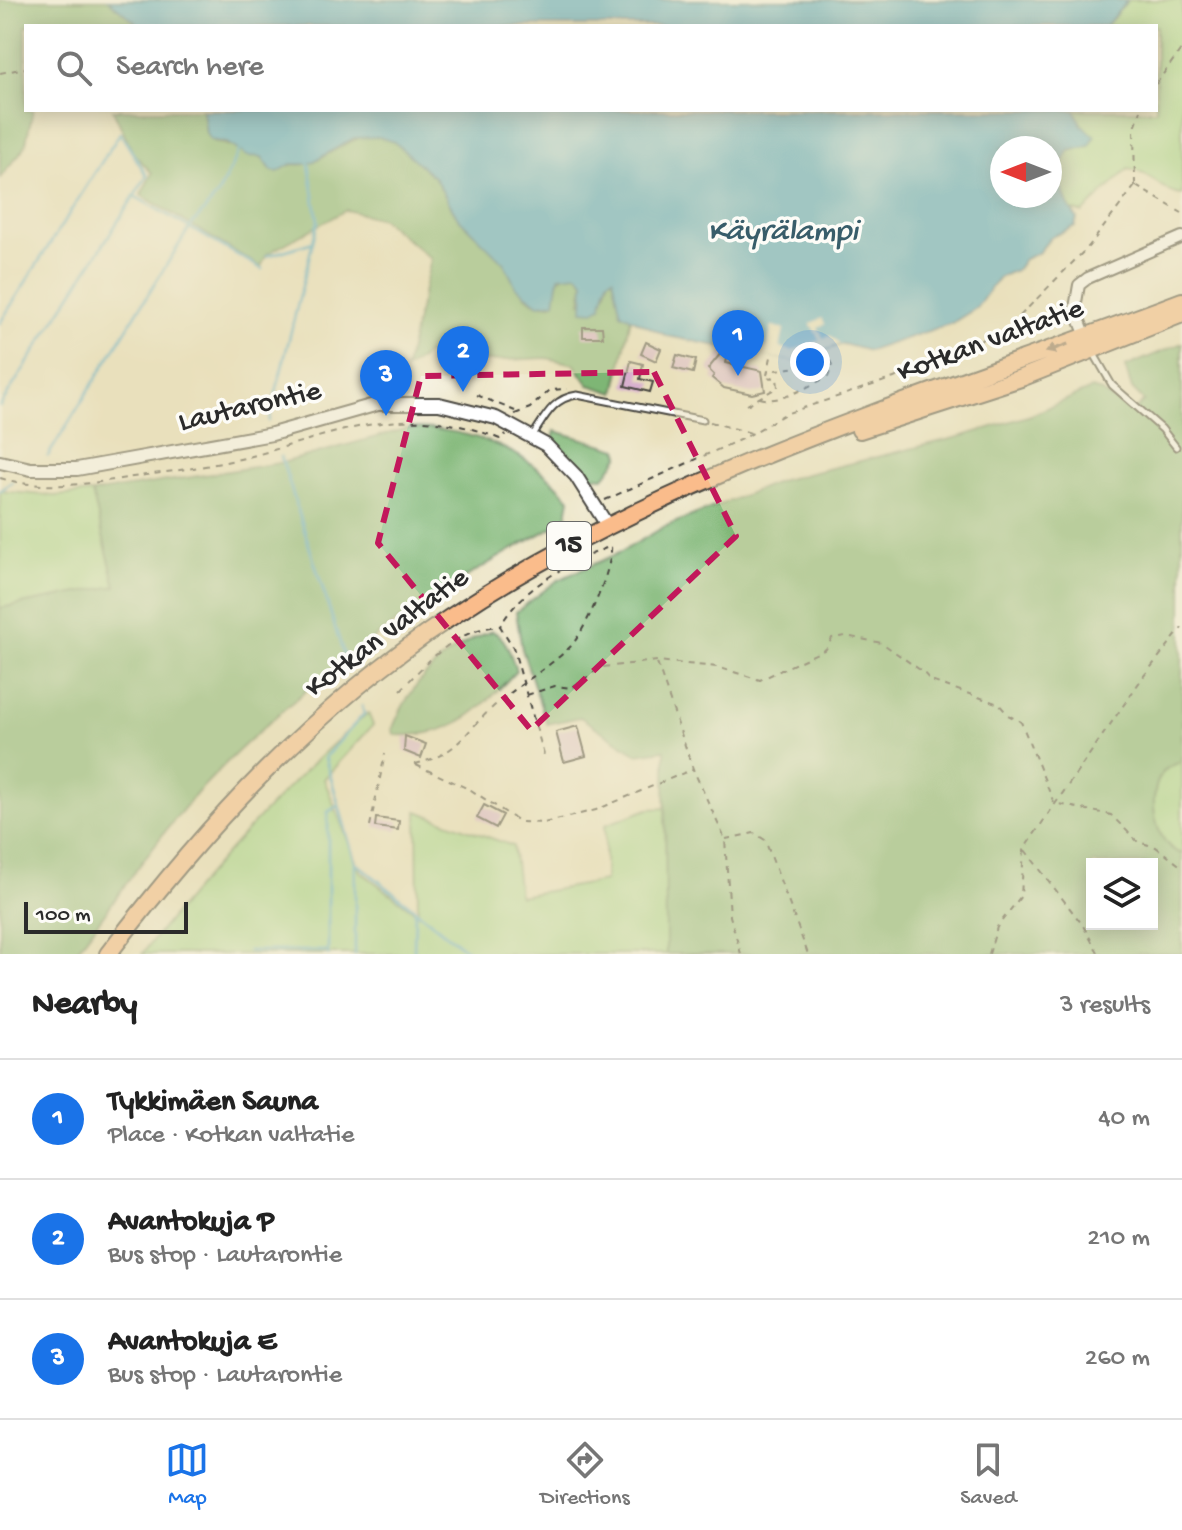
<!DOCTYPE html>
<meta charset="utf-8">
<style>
body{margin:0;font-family:"Gochi Hand",sans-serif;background:#f6f6f6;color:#222}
.controls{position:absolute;right:24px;bottom:24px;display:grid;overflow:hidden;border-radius:0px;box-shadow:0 4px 20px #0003}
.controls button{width:72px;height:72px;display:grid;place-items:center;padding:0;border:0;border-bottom:2px solid #e0e0e0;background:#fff;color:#222;font:40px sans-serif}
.compass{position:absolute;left:990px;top:136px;width:72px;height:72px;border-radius:50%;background:#fff;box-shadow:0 4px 20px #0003;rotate:270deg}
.scale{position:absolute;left:24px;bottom:20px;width:164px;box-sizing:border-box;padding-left:8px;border:4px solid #2b2b2b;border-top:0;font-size:22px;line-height:28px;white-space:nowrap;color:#2b2b2b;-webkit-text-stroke:6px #fdfcf7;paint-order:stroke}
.you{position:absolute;left:810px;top:362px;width:28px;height:28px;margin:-20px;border:6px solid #fff;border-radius:50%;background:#1a73e8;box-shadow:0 0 0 12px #1a73e833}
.badge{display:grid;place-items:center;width:52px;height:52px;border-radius:50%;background:#1a73e8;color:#fff;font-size:26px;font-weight:700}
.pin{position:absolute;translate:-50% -66px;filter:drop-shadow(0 2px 4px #0008)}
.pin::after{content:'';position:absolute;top:42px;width:28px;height:24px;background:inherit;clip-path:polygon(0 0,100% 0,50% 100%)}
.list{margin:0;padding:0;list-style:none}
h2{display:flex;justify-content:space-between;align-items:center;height:104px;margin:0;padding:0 32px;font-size:34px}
h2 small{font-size:26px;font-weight:400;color:#767676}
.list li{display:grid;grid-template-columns:52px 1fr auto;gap:24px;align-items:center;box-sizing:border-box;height:120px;padding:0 32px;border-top:2px solid #e0e0e0}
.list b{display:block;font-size:30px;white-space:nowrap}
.list p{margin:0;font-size:26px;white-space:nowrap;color:#767676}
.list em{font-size:26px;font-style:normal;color:#767676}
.icon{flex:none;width:44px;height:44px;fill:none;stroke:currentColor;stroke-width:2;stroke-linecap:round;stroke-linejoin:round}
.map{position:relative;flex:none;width:1182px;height:954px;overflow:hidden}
.search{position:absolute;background:#fff;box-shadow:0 4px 20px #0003;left:24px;right:24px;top:24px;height:88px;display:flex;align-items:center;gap:20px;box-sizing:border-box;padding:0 28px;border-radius:0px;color:#767676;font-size:30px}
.sheet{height:464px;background:#fff}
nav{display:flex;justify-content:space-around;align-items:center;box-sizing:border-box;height:112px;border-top:2px solid #e0e0e0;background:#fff;font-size:22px;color:#767676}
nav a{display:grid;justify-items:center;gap:4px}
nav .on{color:#1a73e8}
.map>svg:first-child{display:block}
.green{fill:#9dd587;stroke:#648059;stroke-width:2}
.forest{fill:#7eb674;stroke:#547050;stroke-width:2;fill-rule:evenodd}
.water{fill:#4ba7c9;stroke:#3b697a;stroke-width:2;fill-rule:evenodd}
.pier{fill:#e9e0bc}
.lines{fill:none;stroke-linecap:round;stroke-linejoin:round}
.stream{stroke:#4ba7c9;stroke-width:3}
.building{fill:#d8b0ce}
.service-casing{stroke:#484641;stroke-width:9}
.minor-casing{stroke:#484641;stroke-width:14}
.tertiary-casing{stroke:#484641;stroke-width:16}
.trunk-casing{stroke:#484641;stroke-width:20}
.path{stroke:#484641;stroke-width:2;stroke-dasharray:6 6;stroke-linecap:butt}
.service{stroke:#fff;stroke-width:5}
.minor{stroke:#fff;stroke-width:10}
.tertiary{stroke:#fff;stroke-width:12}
.trunk{stroke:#fabc8b;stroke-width:16}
.oneway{fill:#886c56}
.marked{fill:none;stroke:#c2185b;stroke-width:6;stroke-dasharray:16 10;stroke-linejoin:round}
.labels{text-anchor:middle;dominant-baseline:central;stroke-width:7;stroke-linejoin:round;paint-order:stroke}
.shield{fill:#fdfcf7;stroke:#6a6a68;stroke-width:2}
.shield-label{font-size:28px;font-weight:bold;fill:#2b2b2b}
.street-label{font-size:30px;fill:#2b2b2b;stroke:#fdfcf7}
.water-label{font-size:32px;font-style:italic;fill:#385d6a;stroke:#fdfcf7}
</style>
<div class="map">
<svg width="1182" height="954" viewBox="0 0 1182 954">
<rect width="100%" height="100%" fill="#fdfcf7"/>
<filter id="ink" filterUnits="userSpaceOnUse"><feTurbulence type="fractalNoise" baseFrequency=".0125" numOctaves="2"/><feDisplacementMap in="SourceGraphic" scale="16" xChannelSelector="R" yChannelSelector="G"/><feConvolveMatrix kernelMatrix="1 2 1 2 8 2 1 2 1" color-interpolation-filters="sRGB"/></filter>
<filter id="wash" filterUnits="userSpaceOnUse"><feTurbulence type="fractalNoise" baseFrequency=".006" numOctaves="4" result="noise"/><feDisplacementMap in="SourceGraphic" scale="32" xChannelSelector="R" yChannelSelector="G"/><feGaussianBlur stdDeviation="1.8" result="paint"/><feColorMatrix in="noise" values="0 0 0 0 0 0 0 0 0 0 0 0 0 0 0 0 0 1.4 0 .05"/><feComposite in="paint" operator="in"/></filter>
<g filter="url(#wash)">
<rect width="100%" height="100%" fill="#e9e0bc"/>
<path class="green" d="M1128 0H1182V195C1164 194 1151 172 1128 169L1083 213 1071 210 1077 218 1075 226 1051 237 1038 253 1024 259 1016 270 999 277 976 308 952 323 1050 196 1052 110H1156V26H1106Z
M0 491 54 496 92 493 116 586 0 608Z
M368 713 373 725 324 779 360 871 418 914 417 811 513 846 519 896 605 881V825L648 809 665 808 667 954H142C211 866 283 786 368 713Z
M1182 761V854C1153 846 1145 790 1165 770 1169 766 1177 764 1182 761Z"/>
<path class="forest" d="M0 0H108L140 26H26V110H33L25 147 0 178Z
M113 110H203L206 133 215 143C232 143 244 155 262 157L272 171C280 172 281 169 288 166 294 163 300 166 306 164 333 157 367 118 396 143 406 152 429 170 436 180 444 192 449 206 458 217 472 234 492 247 505 265 517 282 525 308 552 304 562 289 550 271 578 274L584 281 581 302 606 293 608 280 613 277 621 313 631 318 615 393 589 385 574 364 546 358 488 361 429 353 405 370 431 259 382 219 346 210 267 254 261 267 141 195 152 173 133 153Z
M1182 343V761C1177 764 1169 766 1165 770 1145 790 1153 846 1182 854V954H666L665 750 637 754 580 717 547 724 522 649 516 612 558 580 621 552 664 527 782 480 963 436 1031 415 1091 389 1102 392 1132 413 1144 401 1132 389 1125 367ZM1092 864H1152V924H1092Z
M409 428C472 428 529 451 570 499L566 520C432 591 304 679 200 790 156 838 115 902 74 954H0V608L116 586 92 493 285 462Z
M555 431 618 449 620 455 604 477 588 476 553 439Z
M492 631C507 637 511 656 516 671 479 711 454 738 395 735L392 730C410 683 444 649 492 631Z"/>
<path class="water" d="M108 0H1128L1106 26H140Z
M203 110H1075L1081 124 1095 136 1090 146 1069 151C1056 171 1062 201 1077 218L1075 226 1051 237 1038 253 1024 259 1016 270 999 277 976 308 952 323 869 351 843 344 794 361 667 336 621 313 613 277 608 280 601 307 594 311 583 310 584 281 578 274 559 276 555 302 539 304 516 287 504 263 458 218 434 177 394 142 379 137 354 138 309 164H291L278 172 272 171 262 157 247 156 227 143 210 140 206 133ZM1002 148H1050V196H1002Z"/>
<path class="pier" d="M822 318 825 324 818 328 823 338 831 336 840 344 794 361 757 355 768 346 772 326 784 329 780 348 792 351 820 340 811 324Z"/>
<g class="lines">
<path class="stream" d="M134 196 262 269
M267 256 313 242
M0 323 120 133 147 176 0 406
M269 421 318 221 309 164
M48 456 190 227 217 196 239 151
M281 457 347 665
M0 491 12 482
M355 862 471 954
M248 951H328
M328 954V812L339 805
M355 954V862L325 757 364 714 362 706
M414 954 415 910"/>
</g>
<g id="blocks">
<path class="building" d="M583 327H602L603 337H583Z
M646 342 661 349 656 361 641 354Z
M730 342 726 363 762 371 765 391 752 394 724 388 712 378 714 375 708 369Z
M677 355 696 360 693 373 673 368Z
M631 361 643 364 640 379 653 382 650 392 625 386Z
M578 726 586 756 564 762 556 732Z
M405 736 426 744 421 758 404 751Z
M484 805 503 815 496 828 477 818Z
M376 818 399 821 398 830 375 827Z"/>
</g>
</g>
<g filter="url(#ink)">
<use href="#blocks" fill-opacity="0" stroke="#484641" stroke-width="2"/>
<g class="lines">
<defs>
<path id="service" d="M1093 352 1112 385 1162 429 1176 447
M533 435C545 417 553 398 577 395L703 420"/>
<path id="minor" d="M1088 342 1075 308 1079 285 1088 278 1182 237"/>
<path id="tertiary" d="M0 462 31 469H77L272 434 378 404H439L496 418 546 445 576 476 607 525"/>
<path id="trunk" d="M860 430 1021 378 1182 314
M108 954C208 823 313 709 451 617 672 469 935 395 1182 301"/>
</defs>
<use href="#service" class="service-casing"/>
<use href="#minor" class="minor-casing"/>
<use href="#tertiary" class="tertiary-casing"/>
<use href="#trunk" class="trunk-casing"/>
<path class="path" d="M0 73 26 68
M1156 84 1182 48
M1135 185 1134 130 1141 110
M1136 186 1182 213
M994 338 1069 322
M767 375 771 357
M477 395 515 411
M760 398C780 405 809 385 828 377L832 366 829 357 807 366 776 370 773 377
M747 405 778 387 777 378 762 377
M515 414 530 408 550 390 567 389
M710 422 751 433
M0 478C40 490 80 485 120 479 163 472 210 467 252 456 341 432 408 400 500 439L506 434
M605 500 746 437 785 414 894 378 1007 329 1089 246 1135 186
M657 663 693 769 725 839 730 916 741 954
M401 690C428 660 457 629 500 626L513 647 544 755
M527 695 555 686 571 688 603 667 657 661 717 667 760 680 826 649 832 638 846 636 882 643 923 672 931 681 999 704 1008 715 1021 722 1054 803 1111 815 1138 842 1156 847 1182 867
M415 764C458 754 462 735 492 708 516 686 546 670 570 647 585 632 613 568 611 546 568 563 524 586 500 626
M416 765 471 790 520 822 544 823 596 810 693 769
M370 826 385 754
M726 839 754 833 765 840 808 954
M1025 850 1082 924 1099 954
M989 954 997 927 1021 896 1024 849 1143 677 1182 628"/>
<use href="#service" class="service"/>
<use href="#minor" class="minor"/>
<use href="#tertiary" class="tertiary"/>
<use href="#trunk" class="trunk"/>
</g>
<defs><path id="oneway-solid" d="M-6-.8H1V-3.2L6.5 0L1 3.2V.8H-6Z" transform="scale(2)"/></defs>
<use class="oneway" href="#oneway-solid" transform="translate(1057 348) rotate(160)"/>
</g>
<path d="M0 0H1182V954H0ZM654 372 736 536 531 730 378 543 421 376Z" fill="#e9e0bc" fill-opacity=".55" fill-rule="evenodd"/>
<path class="marked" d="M654 372 736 536 531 730 378 543 421 376Z"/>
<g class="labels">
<rect class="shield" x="547" y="522" width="44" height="48" rx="6"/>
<g class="shield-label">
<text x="569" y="546">15</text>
</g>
<g class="street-label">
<text transform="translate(991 342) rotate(-20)">Kotkan valtatie</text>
<text transform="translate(250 408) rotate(-13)">Lautarontie</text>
<text transform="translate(388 634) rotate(-37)">Kotkan valtatie</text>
</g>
<g class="water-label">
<text x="783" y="233">Käyrälampi</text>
</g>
</g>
</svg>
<div class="controls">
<button><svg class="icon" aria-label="layers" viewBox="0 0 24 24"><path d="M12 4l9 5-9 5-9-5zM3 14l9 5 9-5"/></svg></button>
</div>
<svg class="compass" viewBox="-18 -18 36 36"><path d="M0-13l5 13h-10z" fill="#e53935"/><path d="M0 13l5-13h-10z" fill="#767676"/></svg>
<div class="scale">100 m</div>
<div class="you"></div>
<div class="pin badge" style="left:738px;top:376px">1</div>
<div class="pin badge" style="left:463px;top:392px">2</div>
<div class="pin badge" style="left:386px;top:416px">3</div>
<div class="search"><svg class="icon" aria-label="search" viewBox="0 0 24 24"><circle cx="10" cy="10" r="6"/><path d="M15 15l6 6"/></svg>Search here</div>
</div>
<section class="sheet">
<h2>Nearby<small>3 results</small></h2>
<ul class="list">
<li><span class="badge">1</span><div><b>Tykkimäen Sauna</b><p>Place · Kotkan valtatie</p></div><em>40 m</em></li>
<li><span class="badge">2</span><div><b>Avantokuja P</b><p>Bus stop · Lautarontie</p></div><em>210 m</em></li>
<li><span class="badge">3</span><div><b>Avantokuja E</b><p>Bus stop · Lautarontie</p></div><em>260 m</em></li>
</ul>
</section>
<nav>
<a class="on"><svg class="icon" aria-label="map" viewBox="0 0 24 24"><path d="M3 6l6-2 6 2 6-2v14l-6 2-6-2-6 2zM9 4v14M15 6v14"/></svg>Map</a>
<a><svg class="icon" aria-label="directions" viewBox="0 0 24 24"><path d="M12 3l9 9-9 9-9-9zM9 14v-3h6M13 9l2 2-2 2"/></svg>Directions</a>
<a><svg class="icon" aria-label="saved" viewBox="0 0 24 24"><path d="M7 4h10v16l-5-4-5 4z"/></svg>Saved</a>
</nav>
